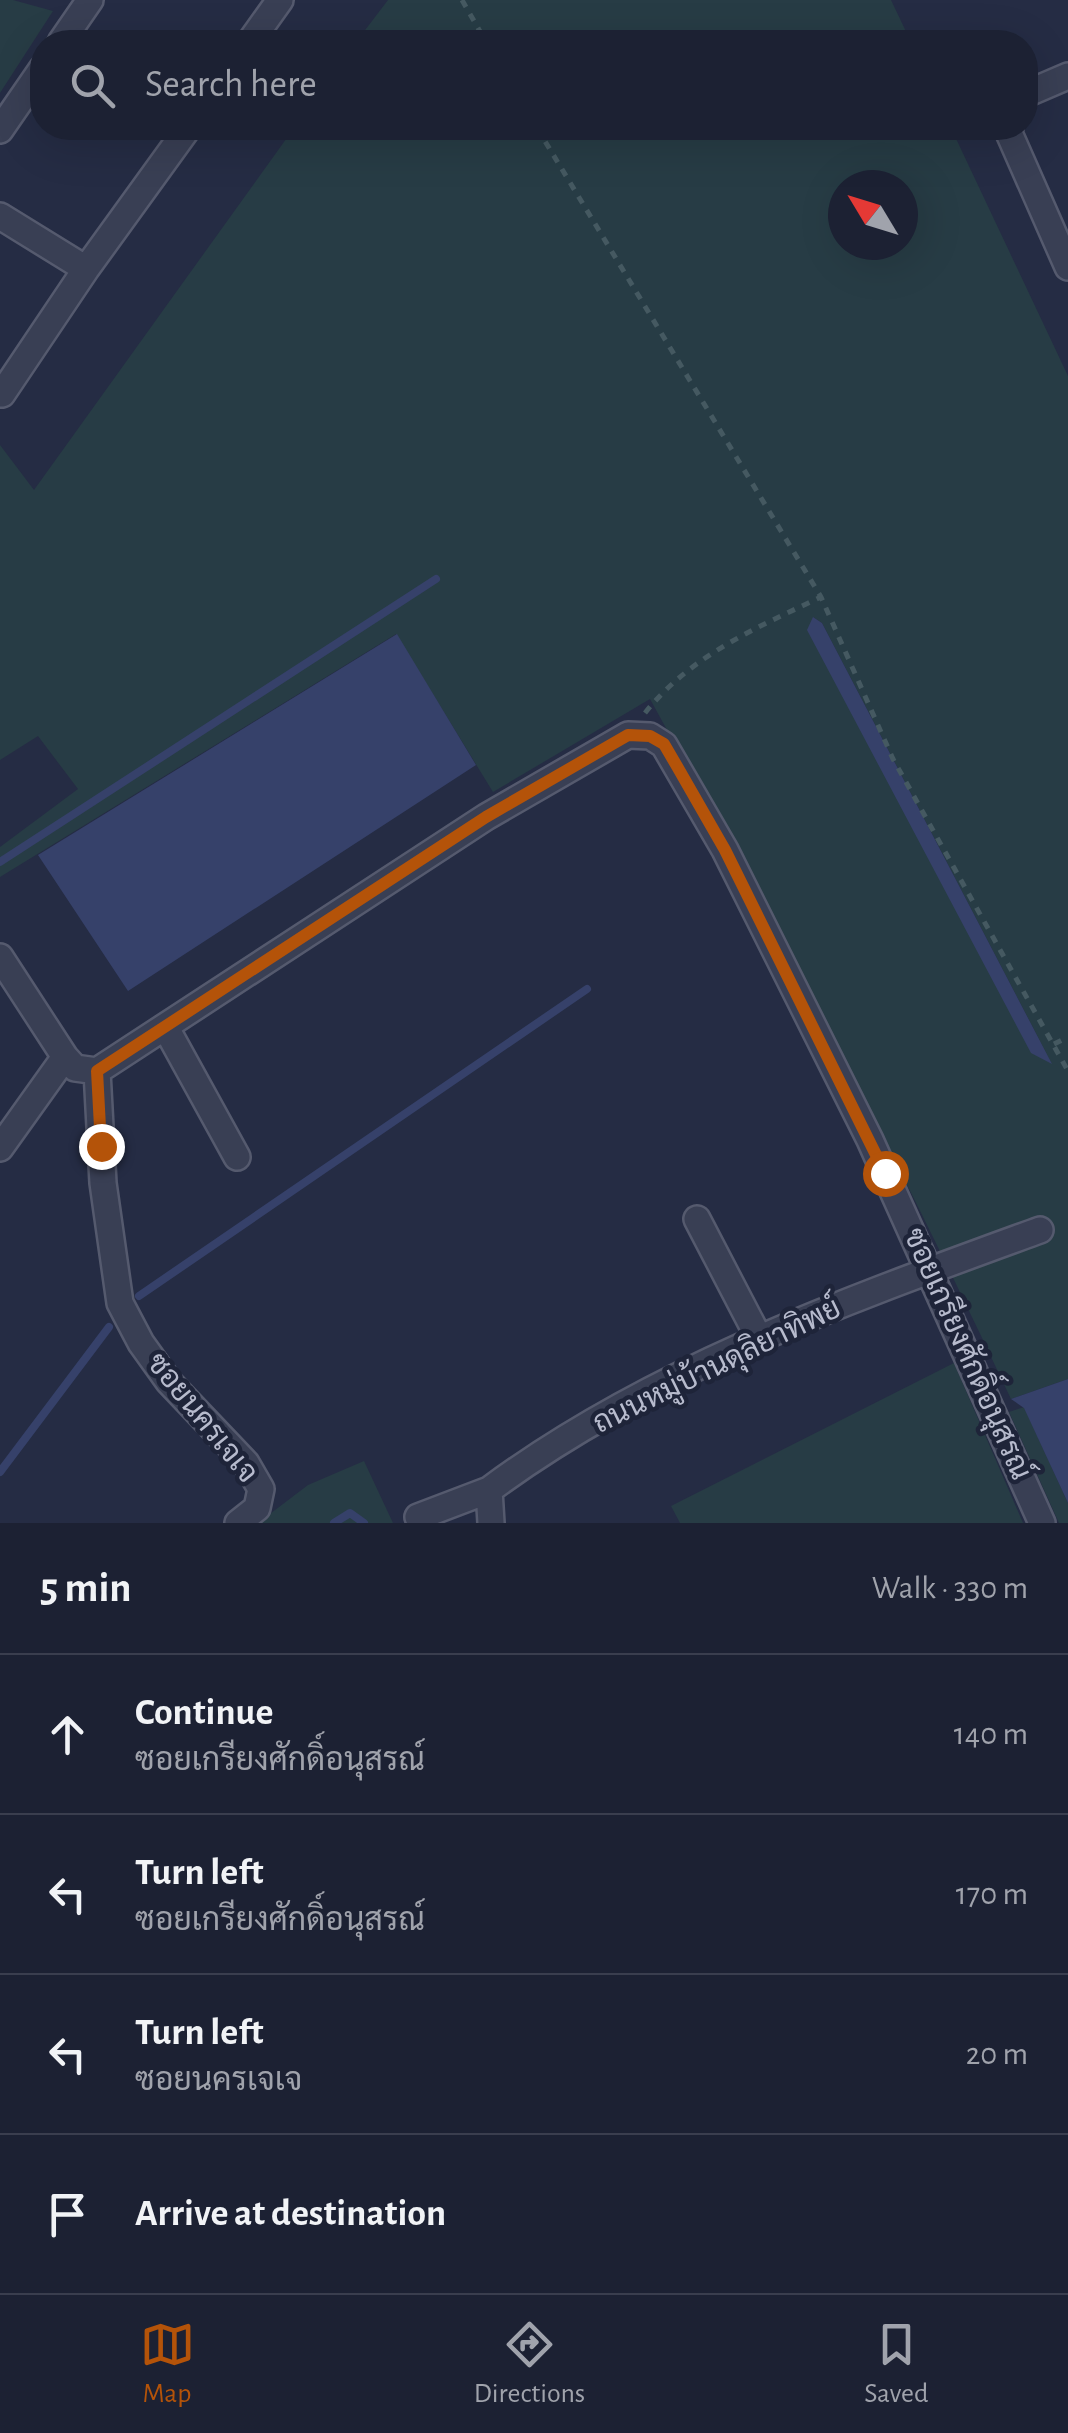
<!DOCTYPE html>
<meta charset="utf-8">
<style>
body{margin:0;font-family:"Alegreya Sans",Sarabun,sans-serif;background:#25293b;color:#f1f3f6}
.compass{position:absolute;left:828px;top:170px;width:90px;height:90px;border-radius:50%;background:#1c2133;box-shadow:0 10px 40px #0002;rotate:308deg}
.stop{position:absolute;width:30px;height:30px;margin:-22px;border:8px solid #b45309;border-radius:50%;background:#fff}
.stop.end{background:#b45309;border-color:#fff;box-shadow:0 2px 10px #0008}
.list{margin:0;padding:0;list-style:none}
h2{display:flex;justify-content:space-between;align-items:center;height:130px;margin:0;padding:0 40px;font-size:42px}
h2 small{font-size:32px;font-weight:400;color:#a0a3ac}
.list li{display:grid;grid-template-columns:65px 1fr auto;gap:30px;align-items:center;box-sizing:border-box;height:160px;padding:0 40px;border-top:2px solid #3a3e4e}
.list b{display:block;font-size:38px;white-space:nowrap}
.list p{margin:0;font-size:32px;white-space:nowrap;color:#a0a3ac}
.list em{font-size:32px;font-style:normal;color:#a0a3ac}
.icon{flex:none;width:55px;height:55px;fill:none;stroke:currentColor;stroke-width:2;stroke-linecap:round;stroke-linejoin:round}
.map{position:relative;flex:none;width:1068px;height:1523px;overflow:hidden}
.search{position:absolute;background:#1c2133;box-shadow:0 10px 40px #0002;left:30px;right:30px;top:30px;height:110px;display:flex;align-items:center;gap:25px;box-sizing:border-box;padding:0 35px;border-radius:40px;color:#a0a3ac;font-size:38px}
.sheet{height:770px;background:#1c2133}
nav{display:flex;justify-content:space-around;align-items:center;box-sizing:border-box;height:140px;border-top:2px solid #3a3e4e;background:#1c2133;font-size:28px;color:#a0a3ac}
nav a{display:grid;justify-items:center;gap:5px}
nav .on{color:#b45309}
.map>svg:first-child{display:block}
.green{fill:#273c45;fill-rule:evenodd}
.water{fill:#36416a}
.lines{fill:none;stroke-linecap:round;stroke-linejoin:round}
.stream{stroke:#36416a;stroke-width:8}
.minor-casing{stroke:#555a6e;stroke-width:30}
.path{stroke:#455961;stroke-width:5;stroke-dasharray:8 8;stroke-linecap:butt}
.minor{stroke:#393f54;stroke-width:25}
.route{stroke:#b45309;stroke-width:12}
.labels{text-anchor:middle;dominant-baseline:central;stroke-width:9;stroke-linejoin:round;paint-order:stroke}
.street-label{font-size:30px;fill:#b7bbcd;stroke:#1e2439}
</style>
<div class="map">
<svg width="1068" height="1523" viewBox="0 0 1068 1523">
<rect width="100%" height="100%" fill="#252c44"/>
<path class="green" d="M0 0H13L53 11 0 93Z
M388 0H891L911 42H356Z
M294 128H951L1068 376V1379L1011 1399C900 1162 777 929 650 699L493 792 396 634 0 877V847L78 789 38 736 0 760V445L34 490ZM843 185H903V245H843ZM813 617 822 623 1051 1062Z
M954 1363 1023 1523H680L671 1506Z
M1024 1407 1068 1503V1523H1059L1009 1412Z
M364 1461 393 1523H258L308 1485Z"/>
<path class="water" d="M813 617 822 623 1052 1064 1031 1053 807 630Z
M397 634 476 765 128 991 38 855Z
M1068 1379V1503L1024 1408 1011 1399Z"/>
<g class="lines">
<path class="stream" d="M0 862 436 579
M139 1296 587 989
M0 1472 109 1327
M334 1523 350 1513 364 1523"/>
<defs>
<path id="minor" d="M61 42 90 0
M250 42 280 0
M1026 94 1068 76
M1010 128 1009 133 1068 267
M0 130 42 69
M0 216 86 269
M2 394 86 269 188 128
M0 957 65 1057 75 1068 97 1071 486 817 628 735 650 736 664 745 725 850 870 1140 1042 1523
M166 1028 237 1157
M97 1071 103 1183 120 1303 141 1343 169 1382 246 1463 261 1489 257 1508 238 1523
M0 1148 65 1057
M697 1219 760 1340
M418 1517 489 1490
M491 1523 489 1490C652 1369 851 1299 1040 1230"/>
</defs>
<use href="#minor" class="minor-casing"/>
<path class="path" d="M462 0 486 42
M537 128 821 597 893 759 1068 1071
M645 713C691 655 756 628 821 597
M1054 1044 1068 1037"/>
<use href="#minor" class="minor"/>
</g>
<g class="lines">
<path class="route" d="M101 1146 97 1071 486 817 628 735 650 736 664 744 678 768 725 850 885 1173"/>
</g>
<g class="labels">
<g class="street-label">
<text transform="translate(967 1354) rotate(66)">ซอยเกรียงศักดิ์อนุสรณ์</text>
<text transform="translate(717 1366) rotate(-26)">ถนนหมู่บ้านดุลิยาทิพย์</text>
<text transform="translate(202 1418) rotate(51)">ซอยนครเจเจ</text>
</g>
</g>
</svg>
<svg class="compass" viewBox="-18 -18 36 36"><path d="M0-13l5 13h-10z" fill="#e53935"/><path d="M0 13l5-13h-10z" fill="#a0a3ac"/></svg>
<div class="stop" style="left:885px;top:1173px"></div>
<div class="stop end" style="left:101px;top:1146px"></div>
<div class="search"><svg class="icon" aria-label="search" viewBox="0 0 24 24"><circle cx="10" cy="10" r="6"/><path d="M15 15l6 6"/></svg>Search here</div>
</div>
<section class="sheet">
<h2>5 min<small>Walk · 330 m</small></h2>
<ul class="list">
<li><svg class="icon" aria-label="ahead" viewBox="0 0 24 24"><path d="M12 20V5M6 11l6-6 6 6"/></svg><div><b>Continue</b><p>ซอยเกรียงศักดิ์อนุสรณ์</p></div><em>140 m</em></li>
<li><svg class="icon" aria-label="left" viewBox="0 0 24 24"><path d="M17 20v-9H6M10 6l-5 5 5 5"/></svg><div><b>Turn left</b><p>ซอยเกรียงศักดิ์อนุสรณ์</p></div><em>170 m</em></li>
<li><svg class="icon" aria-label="left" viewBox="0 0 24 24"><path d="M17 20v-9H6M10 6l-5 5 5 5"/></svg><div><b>Turn left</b><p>ซอยนครเจเจ</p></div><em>20 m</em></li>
<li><svg class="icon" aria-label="arrive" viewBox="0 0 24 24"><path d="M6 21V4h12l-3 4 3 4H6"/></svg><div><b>Arrive at destination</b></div></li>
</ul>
</section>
<nav>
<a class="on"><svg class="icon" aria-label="map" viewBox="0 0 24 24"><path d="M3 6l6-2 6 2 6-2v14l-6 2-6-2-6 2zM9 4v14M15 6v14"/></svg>Map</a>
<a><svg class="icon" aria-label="directions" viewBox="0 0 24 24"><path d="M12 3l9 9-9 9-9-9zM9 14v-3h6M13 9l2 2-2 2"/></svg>Directions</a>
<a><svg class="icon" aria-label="saved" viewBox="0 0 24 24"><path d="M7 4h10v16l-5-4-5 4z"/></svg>Saved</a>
</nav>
